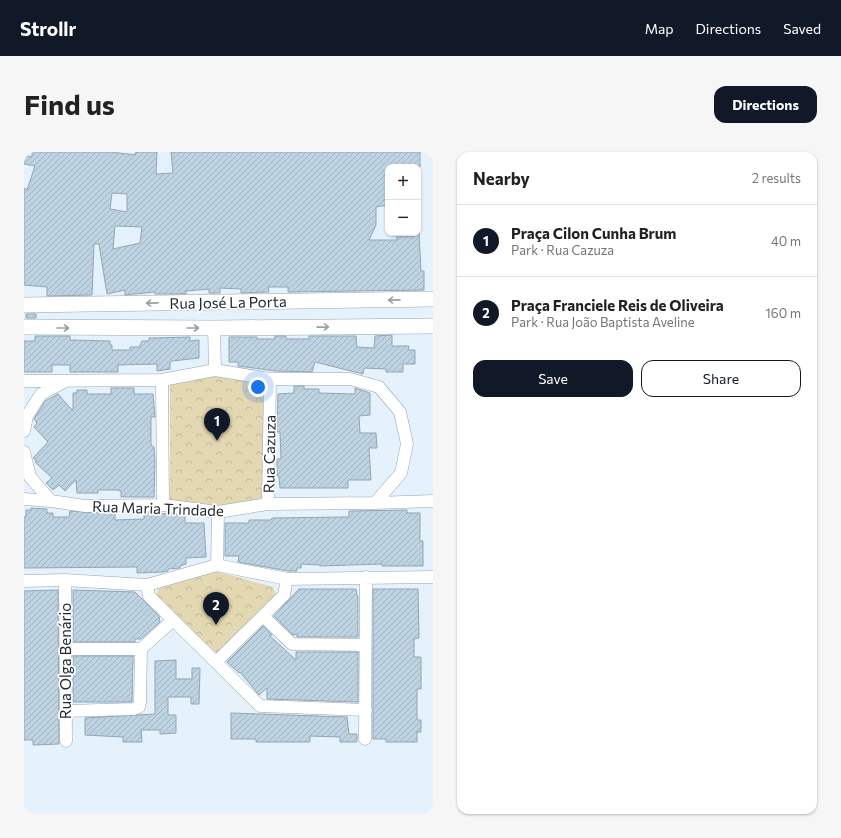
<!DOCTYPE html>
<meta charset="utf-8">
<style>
body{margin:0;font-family:Commissioner,sans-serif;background:#f6f6f6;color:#222}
.controls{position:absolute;right:12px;top:12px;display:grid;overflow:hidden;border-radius:8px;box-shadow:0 1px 3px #0004}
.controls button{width:36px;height:36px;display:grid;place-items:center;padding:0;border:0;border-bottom:1px solid #e0e0e0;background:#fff;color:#222;font:20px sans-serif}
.you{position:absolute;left:234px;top:235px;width:14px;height:14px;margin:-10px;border:3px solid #fff;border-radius:50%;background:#1a73e8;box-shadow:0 0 0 6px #1a73e833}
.badge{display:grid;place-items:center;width:26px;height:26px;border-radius:50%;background:#111827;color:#fff;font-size:13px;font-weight:700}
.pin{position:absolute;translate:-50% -33px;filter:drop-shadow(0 1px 2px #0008)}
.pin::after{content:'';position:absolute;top:21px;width:14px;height:12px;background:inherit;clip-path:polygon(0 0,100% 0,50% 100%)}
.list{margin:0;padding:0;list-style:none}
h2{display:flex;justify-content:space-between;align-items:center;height:52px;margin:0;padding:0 16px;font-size:17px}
h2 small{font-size:13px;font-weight:400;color:#767676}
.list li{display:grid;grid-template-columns:26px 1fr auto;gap:12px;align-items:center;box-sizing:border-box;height:72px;padding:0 16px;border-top:1px solid #e0e0e0}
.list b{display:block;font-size:15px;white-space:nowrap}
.list p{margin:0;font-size:13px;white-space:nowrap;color:#767676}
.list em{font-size:13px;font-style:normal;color:#767676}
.actions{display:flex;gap:8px;padding:12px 16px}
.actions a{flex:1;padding:9px 0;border:1px solid #111827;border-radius:12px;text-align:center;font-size:14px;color:#111827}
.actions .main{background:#111827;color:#fff}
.map{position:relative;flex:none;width:409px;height:662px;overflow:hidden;border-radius:12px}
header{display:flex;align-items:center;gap:24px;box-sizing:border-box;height:56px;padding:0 20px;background:#111827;color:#fff}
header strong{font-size:19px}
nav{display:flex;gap:22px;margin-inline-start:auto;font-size:14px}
.intro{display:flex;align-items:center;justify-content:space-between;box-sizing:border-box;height:96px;padding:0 24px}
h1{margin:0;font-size:28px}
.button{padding:10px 18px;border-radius:12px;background:#111827;color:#fff;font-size:14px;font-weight:700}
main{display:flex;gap:24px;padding:0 24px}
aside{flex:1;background:#fff;border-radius:12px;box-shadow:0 1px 3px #0004}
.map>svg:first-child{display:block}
.park{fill:url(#park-crowns)}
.building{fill:url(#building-hatch);stroke:#91a5b4;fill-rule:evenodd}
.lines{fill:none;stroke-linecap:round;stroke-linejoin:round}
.minor-casing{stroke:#92a6b5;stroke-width:13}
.tertiary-casing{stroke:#92a6b5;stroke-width:16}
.minor{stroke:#fff;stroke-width:12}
.tertiary{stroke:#fff;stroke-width:15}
.oneway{stroke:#9c9fa2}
.labels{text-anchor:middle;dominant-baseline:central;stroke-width:3.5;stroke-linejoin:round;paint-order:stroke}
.street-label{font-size:15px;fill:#222a30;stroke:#fff}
</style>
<header>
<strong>Strollr</strong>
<nav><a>Map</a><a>Directions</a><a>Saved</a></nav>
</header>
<div class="intro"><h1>Find us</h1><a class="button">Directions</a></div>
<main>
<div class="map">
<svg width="409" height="662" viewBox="0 0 409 662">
<defs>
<pattern id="park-crowns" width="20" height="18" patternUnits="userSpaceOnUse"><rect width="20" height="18" fill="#e4d8b2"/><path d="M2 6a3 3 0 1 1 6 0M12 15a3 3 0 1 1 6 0" fill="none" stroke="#c3ba99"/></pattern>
<pattern id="building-hatch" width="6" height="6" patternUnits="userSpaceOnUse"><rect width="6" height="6" fill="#bed3e2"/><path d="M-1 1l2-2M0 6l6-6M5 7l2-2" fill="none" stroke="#a3b5c2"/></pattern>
</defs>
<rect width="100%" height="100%" fill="#e5f2fb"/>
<path class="park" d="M192 224 239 232V346L193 355 146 348V231Z
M192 419 249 435 252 443 193 502 132 444 135 435Z"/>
<path class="building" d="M8 0H87L111 3V1L114 0H133L132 22 149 21 147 0H396V15H364V53L352 55V73L345 88H373V81H395L397 119H400V138L264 140V135H244L245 140H243L217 141V137L196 136V141H185V137L162 139V142H131V140L101 143V138L83 142 75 92H70L68 143 23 144V135L0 133V36L3 38 11 14 0 12V3L8 5ZM88 41 103 42V60L86 57ZM91 74 118 75 116 91 89 97Z
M2 162H12V166H2Z
M368 183V194H385L384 198H391V212H379V220H362V217L340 216 339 222 291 210 288 220 252 219 214 214V210H205V185H233V187H251V184H262V187H285V184H332L333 195 350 196 351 184Z
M11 184H46V188L86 189V193H88V198H106V195H115L118 189H125V186H127L166 185V189L175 188V206L148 209 146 211V217L133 219V212L94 213V220H46V213H28V220H0V189H11Z
M270 234H280V237H295V241L331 242V236L346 241V263L335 264 336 281H352L353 296H345L347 328H324V336H256L255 324H253V307H257L256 280H253L254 242 270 241Z
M87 236H110V242H129L131 265H127V293L130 295 131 308 130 345H97V339L93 338H74V341H53L52 328 41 339 35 333 29 338 22 331 28 326 11 310 13 309 9 306 24 290 10 275 13 271 10 267 21 249 34 242 49 259V241H53V238H63V242H87Z
M7 356 23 357V361H29V365H45L46 359 91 362V368L120 367V361L148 362 161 364V371H180L182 405 162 406V412L156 414V416L144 417V419L138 420 113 421V415L0 416V365H2V358H7Z
M383 358V361H396V389H399V414H358V412L296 414V413L277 412V416H273V419H264L214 410 215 404H201V371H225V368H247L248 366 325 365V359Z
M275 437H332L333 444H334V485H273V482L269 483 250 464Z
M349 437H394L395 486 390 487V505H397V537H393V568H397V580H393V590H362V587H349Z
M34 438 35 592 9 593V588H0V439Z
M49 438 111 440 135 464 136 470 117 487H111V490H49Z
M239 474 248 483H245L272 508V500H334V550L243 547V536L235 543 216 520 215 521 203 510Z
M49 504H109L108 550H49Z
M152 508V527H168V516H176L175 552H167V545H144V563H152V581L136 582V578H117L118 590H99V585L61 583V566L131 562V509Z
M207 561 323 565 325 582H333V590H316V585L286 584V590H232V587H207Z"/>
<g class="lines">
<defs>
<path id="minor" d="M190 176 191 218
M138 228 139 353
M0 229 138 228 191 218 246 227H326L355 235 376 260 383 292 377 321 351 351
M0 279 3 264 17 242 40 230
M0 300 6 325 27 349
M0 347 27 349 61 354 139 353 194 360 244 352 351 351 409 349
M244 352 246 227
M193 413 194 360
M41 428 42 589
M0 429 41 428 123 433 193 413 263 427 409 425
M123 433 125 444 236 554 342 558
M239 464 268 492 341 493
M42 497H117
M192 510 260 443 263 427
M42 559 110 557 115 555 116 550 117 497 148 469
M341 587 342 425"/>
<path id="tertiary" d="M0 153 409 147
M0 175 190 176 409 174"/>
</defs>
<use href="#minor" class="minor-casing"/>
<use href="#tertiary" class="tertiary-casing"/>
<use href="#minor" class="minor"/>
<use href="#tertiary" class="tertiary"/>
</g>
<defs><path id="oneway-shaft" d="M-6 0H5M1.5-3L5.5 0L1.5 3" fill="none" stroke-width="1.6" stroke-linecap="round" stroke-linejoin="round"/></defs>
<g class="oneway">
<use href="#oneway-shaft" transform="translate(370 148) rotate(179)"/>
<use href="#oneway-shaft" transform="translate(128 151) rotate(179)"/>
<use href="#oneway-shaft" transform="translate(299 175) rotate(-1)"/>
<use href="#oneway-shaft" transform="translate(39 176)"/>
<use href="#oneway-shaft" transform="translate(169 176)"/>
</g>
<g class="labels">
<g class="street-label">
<text transform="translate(204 150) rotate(-1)">Rua José La Porta</text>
<text transform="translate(245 302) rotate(-89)">Rua Cazuza</text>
<text transform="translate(134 356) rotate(2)">Rua Maria Trindade</text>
<text transform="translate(41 509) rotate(-90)">Rua Olga Benário</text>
</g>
</g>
</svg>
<div class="controls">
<button>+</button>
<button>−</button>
</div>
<div class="you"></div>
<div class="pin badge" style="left:193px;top:289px">1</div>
<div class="pin badge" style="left:192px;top:473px">2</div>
</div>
<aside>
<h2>Nearby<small>2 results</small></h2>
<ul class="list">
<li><span class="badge">1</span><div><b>Praça Cilon Cunha Brum</b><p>Park · Rua Cazuza</p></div><em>40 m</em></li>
<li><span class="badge">2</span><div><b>Praça Franciele Reis de Oliveira</b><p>Park · Rua João Baptista Aveline</p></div><em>160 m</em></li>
</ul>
<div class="actions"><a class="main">Save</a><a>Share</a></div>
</aside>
</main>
